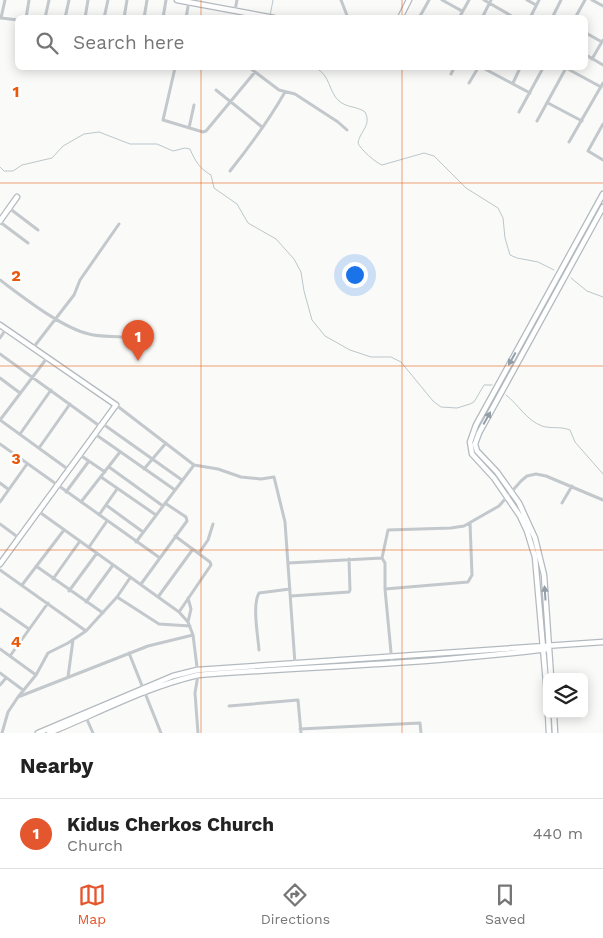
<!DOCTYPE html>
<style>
body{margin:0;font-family:"Work Sans",sans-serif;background:#f2f2f2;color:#222}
.controls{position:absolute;right:15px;bottom:15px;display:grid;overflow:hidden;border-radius:8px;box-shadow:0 2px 12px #0003}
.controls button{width:45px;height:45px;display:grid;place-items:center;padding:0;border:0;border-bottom:1px solid #e0e0e0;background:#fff;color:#222;font:25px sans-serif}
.you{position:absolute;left:354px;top:274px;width:18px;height:18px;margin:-12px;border:4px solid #fff;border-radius:50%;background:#1a73e8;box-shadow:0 0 0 8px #1a73e833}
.badge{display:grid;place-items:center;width:32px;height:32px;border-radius:50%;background:#e4572e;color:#fff;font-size:16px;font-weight:700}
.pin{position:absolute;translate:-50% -41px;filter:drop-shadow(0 1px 2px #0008)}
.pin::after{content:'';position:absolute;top:26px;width:18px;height:15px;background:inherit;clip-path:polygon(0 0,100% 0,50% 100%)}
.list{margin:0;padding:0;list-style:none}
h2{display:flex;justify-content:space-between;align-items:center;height:65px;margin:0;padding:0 20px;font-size:21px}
h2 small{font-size:16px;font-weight:400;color:#767676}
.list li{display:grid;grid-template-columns:32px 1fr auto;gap:15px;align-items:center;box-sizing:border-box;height:70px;padding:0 20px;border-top:1px solid #e0e0e0}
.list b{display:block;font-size:19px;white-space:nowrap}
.list p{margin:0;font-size:16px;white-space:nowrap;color:#767676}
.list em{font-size:16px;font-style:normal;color:#767676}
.icon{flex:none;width:28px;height:28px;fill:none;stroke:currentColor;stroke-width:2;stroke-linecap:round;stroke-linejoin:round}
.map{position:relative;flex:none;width:603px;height:733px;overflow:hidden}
.search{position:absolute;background:#fff;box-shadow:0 2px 12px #0003;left:15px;right:15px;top:15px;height:55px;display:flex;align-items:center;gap:12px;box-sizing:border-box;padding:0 18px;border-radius:8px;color:#767676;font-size:19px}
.sheet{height:135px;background:#fff}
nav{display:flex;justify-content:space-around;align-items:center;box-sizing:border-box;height:70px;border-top:1px solid #e0e0e0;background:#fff;font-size:14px;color:#767676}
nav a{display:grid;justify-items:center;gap:2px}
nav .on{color:#e4572e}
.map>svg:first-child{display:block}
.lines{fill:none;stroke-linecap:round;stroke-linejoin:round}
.stream{stroke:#bbc7cb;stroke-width:1}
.secondary-casing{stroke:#b3babf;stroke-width:7}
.street{stroke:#c3c8cc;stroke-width:3}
.secondary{stroke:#fff;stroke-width:4.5}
.oneway{fill:#939fa8}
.grid{fill:none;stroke:#e8590c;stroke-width:1;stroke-opacity:0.55}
.grid-label{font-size:16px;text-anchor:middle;font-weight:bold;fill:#e8590c;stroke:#fff;stroke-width:5;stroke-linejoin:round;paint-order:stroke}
</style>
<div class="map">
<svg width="603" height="733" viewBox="0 0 603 733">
<rect width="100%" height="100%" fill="#fafaf8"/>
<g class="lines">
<path class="stream" d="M270 16 273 0
M316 68C331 76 328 91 339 101 347 108 357 106 365 112 372 125 360 131 358 143 360 149 376 163 382 165L424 153 434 156 466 188 498 208 503 218 505 238 510 255 517 258 538 262 554 270
M0 167 4 171H13L22 165 52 158 63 146 84 134 99 132 130 144H157L173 151 185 148 190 149C195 161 200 169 211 175L214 188 237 204 248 223 276 239 294 259 301 272 304 291 312 320 325 336 350 350 371 357H391L401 362 433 401 441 407 457 408 470 404 474 402 484 385H492
M571 278 587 291 603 297
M506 395C519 405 526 420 542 426 551 429 560 426 570 430L575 442 603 474"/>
<defs>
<path id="secondary" d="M177 0 274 18
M400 18 409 0
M0 221 17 197
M0 325 116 405 0 564
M551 677 544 575 535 538 519 503 497 472 477 451 475 444 479 433 603 207
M547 694 535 557 527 531 520 516 494 478 472 454 470 442 476 425 603 194
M548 714 549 733
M554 714 555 733
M38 733 173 676 197 670 603 642
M49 733C98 713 146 687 198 675 314 666 431 664 547 649"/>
</defs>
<use href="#secondary" class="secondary-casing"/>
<path class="street" d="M341 0 348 18
M442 0 462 11
M484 0 515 18
M527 0 536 5
M592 0 603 6
M235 10 237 0
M1 18 5 0
M1 18 18 20
M26 18 29 0
M45 18 49 0
M65 18 69 0
M85 18 88 0
M104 18 108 0
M124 18 127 0
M144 18 147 0
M163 18 166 0
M186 18 189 1
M419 18 429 0
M459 18 469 0
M482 18 491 0
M530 18 539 0
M552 18 561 0
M575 18 585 0
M586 33 602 42
M586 55 603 65
M592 59 603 40
M175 68 163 120 203 132 206 131 255 72
M250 68 279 90 295 94 338 122 347 130
M483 68 530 93
M566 68 601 87
M451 74 454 68
M469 83 478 68
M513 83 520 68
M216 90 262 127
M548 103 582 121
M519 112 543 68
M537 121 566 68
M603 124 588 151 603 160
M189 128 194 105
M569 142 603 83
M230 171C250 146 269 120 285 92
M9 208 38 230
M0 222 28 243
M0 280C23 297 62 328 89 334 100 337 112 336 123 337
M0 338 6 329
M33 348 74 295 80 280 119 224
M0 354 101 427
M0 378 20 393
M116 405 194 465 218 469 241 477 261 479 274 477 285 522 295 664
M0 420 69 470
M0 420 47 358
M103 424 182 480
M20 434 51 390
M95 434 175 490
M0 444 160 558
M39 448 70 404
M80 455 105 472
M109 467 163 506
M144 469 166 443
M101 477 156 515
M0 483 8 489
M66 492 89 461
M0 502 27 464
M81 502 120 452
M562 503 572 486
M106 505 143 532
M38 511 179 612 188 622 193 635 198 675 195 693 198 733
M99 515 117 489
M0 524 19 538
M175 536 210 562 211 565 179 612
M136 542 194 465
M89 547 107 521
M199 553 208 540 213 524
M382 558 388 530 451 528 464 526 499 506 521 481 527 476 536 474 546 476 603 500
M288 563 382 558 385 563V589L392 663
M36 566 103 613
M0 570 86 631
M53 579 80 541
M141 584 187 521 186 517 165 503
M22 585 64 530
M385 589 468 582 472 575 470 523
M69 591 97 553
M291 596 349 592 350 590 349 559
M117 597 159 624 190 626
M158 597 193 549
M188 598 191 609 188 622
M86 602 113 565
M0 609 29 629
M0 649 36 675
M259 650C258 636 252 605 259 593L290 589
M129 653 161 733
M10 656 48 603
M0 673 23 690
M68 677 73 640
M0 685 6 678
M18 697 36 675 48 653 68 643 86 631 117 597 130 578
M229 706 298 700 301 733
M85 715 93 733
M300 729 420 723 421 733
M2 733 8 712 18 697 148 646 193 635"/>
<use href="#secondary" class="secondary"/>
</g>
<defs><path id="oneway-solid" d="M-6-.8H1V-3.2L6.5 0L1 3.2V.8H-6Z" transform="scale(1.25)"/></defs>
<g class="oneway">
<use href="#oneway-solid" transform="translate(512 359) rotate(119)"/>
<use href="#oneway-solid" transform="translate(487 418) rotate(-61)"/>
<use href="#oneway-solid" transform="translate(545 593) rotate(-94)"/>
</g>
<path class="grid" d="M201 0V18M402 0V18M201 68V733M402 68V733M0 183H603M0 366H603M0 550H603"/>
<g class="grid-label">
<text x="16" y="97">1</text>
<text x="16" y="281">2</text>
<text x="16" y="464">3</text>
<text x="16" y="647">4</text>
</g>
</svg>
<div class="controls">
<button><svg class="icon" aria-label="layers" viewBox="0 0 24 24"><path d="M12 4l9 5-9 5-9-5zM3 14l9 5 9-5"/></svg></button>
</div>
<div class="you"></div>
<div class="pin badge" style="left:138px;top:361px">1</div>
<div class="search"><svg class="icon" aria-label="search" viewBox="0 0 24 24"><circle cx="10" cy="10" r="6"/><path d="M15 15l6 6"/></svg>Search here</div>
</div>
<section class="sheet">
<h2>Nearby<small></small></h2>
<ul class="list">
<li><span class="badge">1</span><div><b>Kidus Cherkos Church</b><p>Church</p></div><em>440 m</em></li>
</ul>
</section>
<nav>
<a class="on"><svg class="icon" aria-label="map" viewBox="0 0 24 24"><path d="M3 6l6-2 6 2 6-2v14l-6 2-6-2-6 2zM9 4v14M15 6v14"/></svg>Map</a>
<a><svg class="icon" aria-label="directions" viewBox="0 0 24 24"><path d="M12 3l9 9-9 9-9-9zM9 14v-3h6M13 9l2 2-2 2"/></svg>Directions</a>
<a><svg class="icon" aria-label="saved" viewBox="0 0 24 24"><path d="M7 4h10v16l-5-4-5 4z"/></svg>Saved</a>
</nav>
